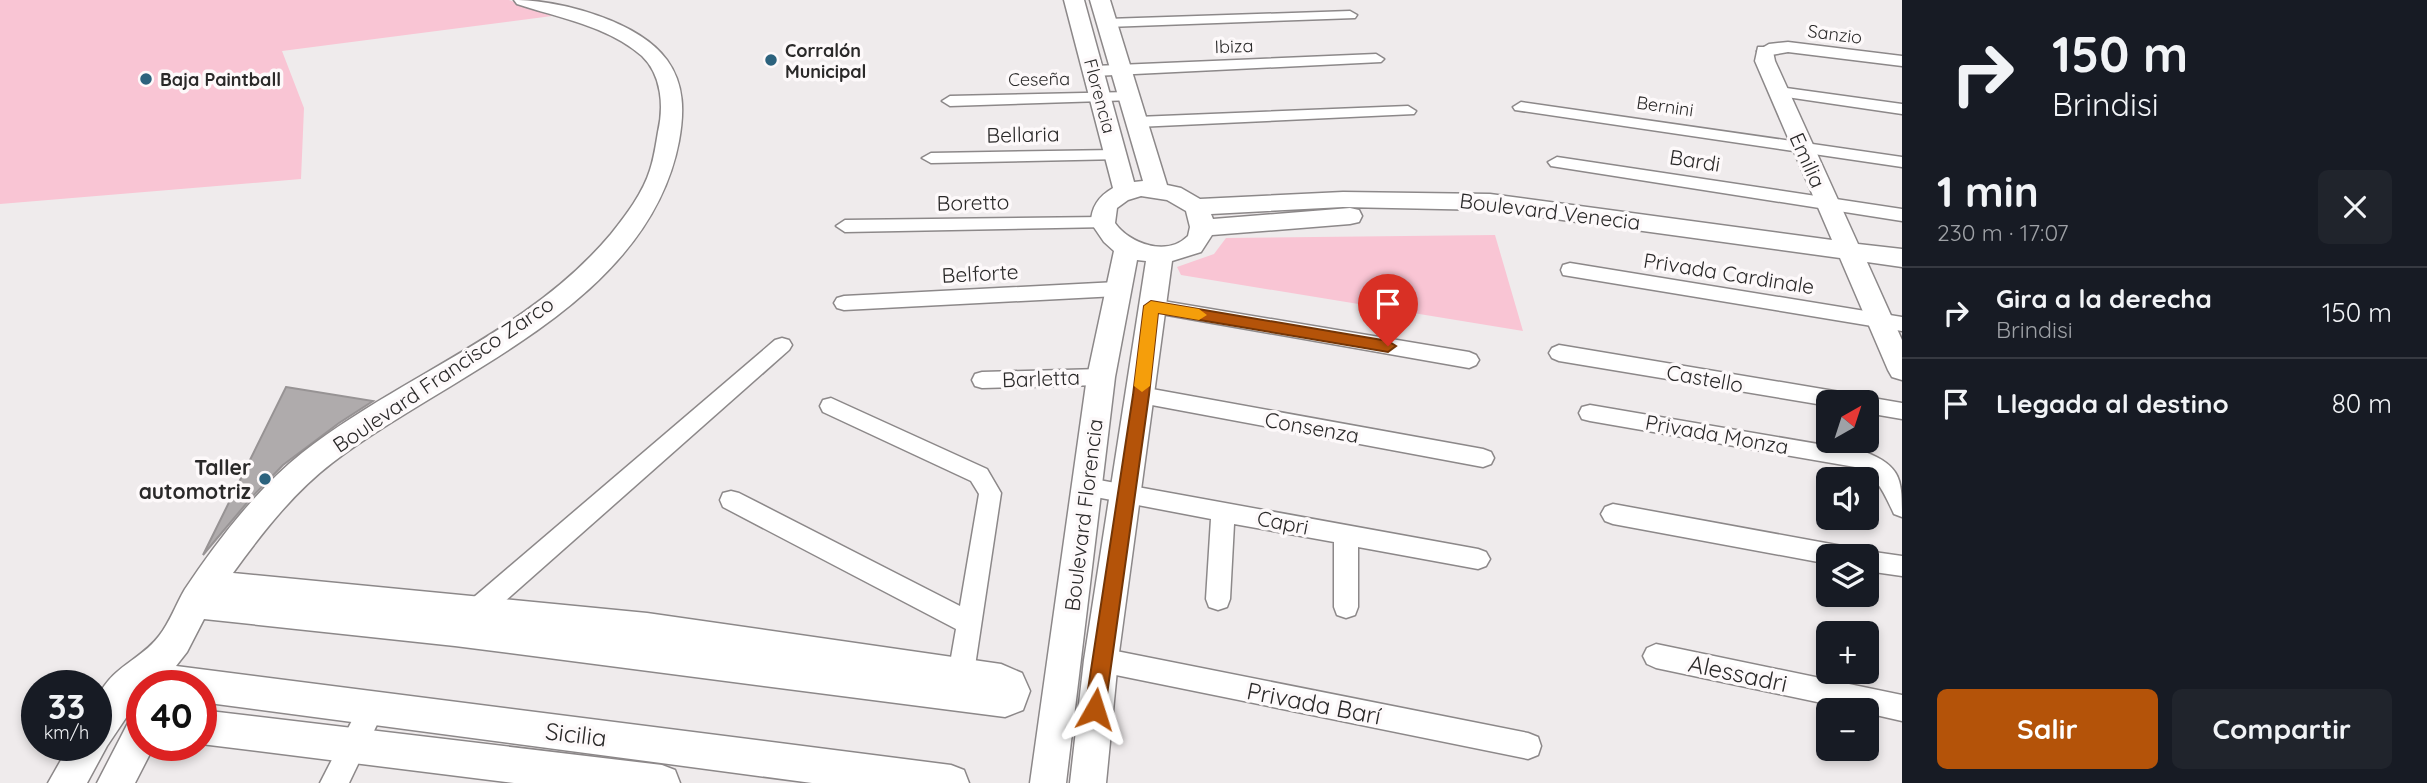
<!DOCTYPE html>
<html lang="es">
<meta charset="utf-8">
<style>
:root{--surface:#171b24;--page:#20242c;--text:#f1f3f6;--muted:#9ea1a6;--line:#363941;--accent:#b45309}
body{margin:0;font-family:Quicksand,sans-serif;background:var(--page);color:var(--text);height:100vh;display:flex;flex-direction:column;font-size:26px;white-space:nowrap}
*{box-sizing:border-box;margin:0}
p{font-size:23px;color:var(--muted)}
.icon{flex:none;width:38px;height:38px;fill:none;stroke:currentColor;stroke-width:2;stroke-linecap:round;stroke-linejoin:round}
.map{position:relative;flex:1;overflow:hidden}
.panel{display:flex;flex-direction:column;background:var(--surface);width:525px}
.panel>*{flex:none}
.guide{background:#171b24;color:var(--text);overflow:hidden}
.needle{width:46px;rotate:39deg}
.controls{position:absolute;left:1816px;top:390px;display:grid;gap:14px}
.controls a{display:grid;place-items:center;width:63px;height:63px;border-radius:10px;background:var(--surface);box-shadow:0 4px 10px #0003;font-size:35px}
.speed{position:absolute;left:21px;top:670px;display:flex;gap:14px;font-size:35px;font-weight:700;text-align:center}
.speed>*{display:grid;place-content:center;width:91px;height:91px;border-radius:50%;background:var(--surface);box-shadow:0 4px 10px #0003;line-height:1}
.speed small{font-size:18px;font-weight:400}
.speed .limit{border:10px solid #d22;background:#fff;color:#111}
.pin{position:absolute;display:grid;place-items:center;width:60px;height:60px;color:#fff;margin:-72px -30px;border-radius:50% 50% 50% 0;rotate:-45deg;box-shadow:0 0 7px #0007}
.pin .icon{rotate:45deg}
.me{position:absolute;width:77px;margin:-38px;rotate:6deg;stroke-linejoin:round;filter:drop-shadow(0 0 5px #0008)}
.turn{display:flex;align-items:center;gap:24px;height:147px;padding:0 35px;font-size:32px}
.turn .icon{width:91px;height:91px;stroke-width:2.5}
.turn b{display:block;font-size:49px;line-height:60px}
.round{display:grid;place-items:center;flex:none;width:74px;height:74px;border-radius:10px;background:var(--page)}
.head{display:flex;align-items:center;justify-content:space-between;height:119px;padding:0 35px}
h1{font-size:42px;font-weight:700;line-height:52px}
.action{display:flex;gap:14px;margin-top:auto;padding:14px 35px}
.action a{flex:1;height:80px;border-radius:10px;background:var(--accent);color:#fff;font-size:28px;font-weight:700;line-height:80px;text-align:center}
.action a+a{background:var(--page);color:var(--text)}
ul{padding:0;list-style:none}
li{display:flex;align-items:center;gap:21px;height:91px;padding:0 35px;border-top:2px solid var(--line)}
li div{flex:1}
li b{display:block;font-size:26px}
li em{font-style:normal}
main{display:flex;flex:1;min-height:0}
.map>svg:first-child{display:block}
.green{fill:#f9c5d4}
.building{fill:#afabac;stroke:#979394;stroke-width:2}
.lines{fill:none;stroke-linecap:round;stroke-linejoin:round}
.street-casing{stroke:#8c8889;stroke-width:3}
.secondary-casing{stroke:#8c8889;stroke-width:3}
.street{fill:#fff;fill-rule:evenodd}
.secondary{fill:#fff;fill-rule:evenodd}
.route{fill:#b45309;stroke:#753606;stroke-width:2}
.slow{fill:#f59e0b}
.poi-dot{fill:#2c627d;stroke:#fdf9fa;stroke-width:2.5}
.labels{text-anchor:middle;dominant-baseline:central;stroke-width:7;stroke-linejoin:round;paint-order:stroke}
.far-street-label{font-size:18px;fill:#2a2929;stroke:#fdf9fa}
.far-poi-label{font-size:18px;font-weight:bold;fill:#2a2929;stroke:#fdf9fa;text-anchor:start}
.street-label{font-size:21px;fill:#2a2929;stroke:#fdf9fa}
.poi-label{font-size:21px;font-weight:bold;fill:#2a2929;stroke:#fdf9fa;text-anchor:end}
.near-street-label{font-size:24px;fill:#2a2929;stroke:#fdf9fa}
</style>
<main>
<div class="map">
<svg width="1902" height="783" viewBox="0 0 1902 783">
<rect width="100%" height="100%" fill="#efebec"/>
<g class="green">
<path d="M0,0H509L552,16L282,51L304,108L301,179L0,204Z"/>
<path d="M1495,235L1523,331L1181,275L1177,267L1214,254L1226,238Z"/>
</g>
<path class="building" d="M286,387L373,401L339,423L283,465L251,498L203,555Z"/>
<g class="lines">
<defs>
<g id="street">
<path d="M1350,11L1357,15L1355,18L1107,27L1100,23L1107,19Z"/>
<path d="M1788,42L1902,56V66L1788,52L1765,56L1757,51L1769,44Z"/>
<path d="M1376,54L1384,59L1381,62L1094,76L1086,71L1094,66Z"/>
<path d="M1779,87L1902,104V114L1773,95L1771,92L1773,89Z"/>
<path d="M1129,92L1137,97L1135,100L950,106L942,101L950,96Z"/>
<path d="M1521,102L1902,157V167L1515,110L1513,107Z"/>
<path d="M1408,106L1416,111L1414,114L1137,127L1129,122L1137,117Z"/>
<path d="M1116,150L1125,155L1122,159L931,163L922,158L931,153Z"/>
<path d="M1557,157L1902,209V221L1551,166L1548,162Z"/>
<path d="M1103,217L1112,223L1109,227L845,232L836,226L845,220Z"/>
<path d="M1570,263L1902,317V331L1563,275L1561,270L1563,265Z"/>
<path d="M1117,282L1124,284L1127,289L1124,294L1117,296L844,310L837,308L834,303L837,298L844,296Z"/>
<path d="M1151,299L1469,352L1476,355L1479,360L1476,365L1469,368L1144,311L1141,306L1144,301Z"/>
<path d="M782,338L789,340L792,345L789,350L478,625L469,628L460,625L457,617L460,609L775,340Z"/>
<path d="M1559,345L1852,394L1861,399L1867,397L1902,403V419L1867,413V402H1829V406L1559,361L1552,358L1549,353L1552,348Z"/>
<path d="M1101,369L1108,371L1111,377L1108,383L1101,385L982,388L975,386L972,380L975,374L982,372Z"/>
<path d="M1141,387L1483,449L1491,452L1494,458L1491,464L1483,467L1141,403L1134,401L1130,395L1134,389Z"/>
<path d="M831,398L987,469L1001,493L972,686L968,695L959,698L950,695L946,686L956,629L723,507L720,500L723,493L731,491L739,493L960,606L979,494L971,481L823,412L820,406L823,400Z"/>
<path d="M1590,405L1865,452C1902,466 1902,481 1902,517L1894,514C1884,493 1878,476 1855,467L1590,421L1582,419L1579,413L1582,407Z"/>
<path d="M1088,478L1478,549L1486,552L1490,559L1486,566L1478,569L1358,547V607L1355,615L1346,618L1337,615L1334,607V542L1234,524L1230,599L1227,607L1218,610L1209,607L1206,599L1211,519L1080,494L1077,487L1080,480Z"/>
<path d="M1613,504L1842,546L1850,549L1854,556H1829V564L1613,524L1605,521L1601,514L1605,507Z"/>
<path d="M1867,551L1902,556V576L1867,571V556H1857Z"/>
<path d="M1656,644L1902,695V721L1867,713V710H1855L1656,668L1647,664L1643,656L1647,648Z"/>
<path d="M1101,648L1528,733L1538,737L1541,746L1538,755L1528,759L1101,672L1092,668L1088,660L1092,652Z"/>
<path d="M372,695L381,699L385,708L349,783H320L363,699Z"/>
</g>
<g id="secondary">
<path d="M514,0C560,0 639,21 667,60C685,85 684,113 679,141C648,305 450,373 332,463C293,493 262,533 233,573L647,613L1001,664L1022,673L1030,691L1023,710L1005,717L455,646L204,619L187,652L176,666L951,765L964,770L969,783H812L201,702V686H142V694L107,746L87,783H48L69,746H96C96,732 92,709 98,697C112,666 141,660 159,636C170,622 176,604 185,589C218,540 256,490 302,453C401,375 527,334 611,234C626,215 643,193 650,170C654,158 656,144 658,132C664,107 662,75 642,56C608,26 559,18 517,4Z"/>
<path d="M1064,0H1084L1134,182L1143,181L1090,0H1110L1167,185L1181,188L1200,199L1343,192L1490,194L1832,240L1755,61L1758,47H1772L1775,61L1858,244L1902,249V267L1867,262L1902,340V380L1892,377L1888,370L1840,258L1490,210L1343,207L1211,214L1213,219L1350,208L1359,210L1362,216L1359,222L1350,224L1212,235L1201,252L1172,261L1118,660L1106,783H1070L1084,660L1146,261L1137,260L1115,377L1066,783H1030L1087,377L1114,251L1104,242L1091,223C1091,207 1099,196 1113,188ZM1141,196L1167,200L1186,211L1190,227L1188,236C1167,257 1130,244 1115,223L1117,208L1128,200Z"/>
<path d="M201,710L662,765L675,770L680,783H514L201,744Z"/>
<path d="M142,716V746H154L135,783H97L129,721Z"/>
</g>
</defs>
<use href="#street" class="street-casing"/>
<use href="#secondary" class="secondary-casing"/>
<use href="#street" class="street"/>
<use href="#secondary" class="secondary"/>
</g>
<path class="route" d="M1151,301L1388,341L1396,346L1388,352L1158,313L1149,395L1105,709L1102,716L1095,719L1088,716L1085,709L1133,395L1144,306Z"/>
<path class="slow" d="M1151,301L1199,309L1207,315L1199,320L1158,313L1150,386L1142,392L1134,386L1144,306Z"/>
<g class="poi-dot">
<circle cx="771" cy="60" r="7"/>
<circle cx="146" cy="79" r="7"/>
<circle cx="265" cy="479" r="7"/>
</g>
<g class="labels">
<g class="far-street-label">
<text transform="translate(1835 34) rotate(7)">Sanzio</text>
<text transform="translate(1234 46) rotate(-2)">Ibiza</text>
<text transform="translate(1039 79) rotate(-1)">Ceseña</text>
<text transform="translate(1100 96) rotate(75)">Florencia</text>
<text transform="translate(1665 106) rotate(8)">Bernini</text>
</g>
<g class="far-poi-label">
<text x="785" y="50">Corralón<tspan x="785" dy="21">Municipal</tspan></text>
<text x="160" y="79">Baja Paintball</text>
</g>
<g class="street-label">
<text transform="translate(1023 134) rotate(-1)">Bellaria</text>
<text transform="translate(1695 160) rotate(9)">Bardi</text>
<text transform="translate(1808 160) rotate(66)">Emilia</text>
<text transform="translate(973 202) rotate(-1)">Boretto</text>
<text transform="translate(1550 211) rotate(7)">Boulevard Venecia</text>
<text transform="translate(980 273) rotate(-3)">Belforte</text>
<text transform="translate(1729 273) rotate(9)">Privada Cardinale</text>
<text transform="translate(443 374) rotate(-34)">Boulevard Francisco Zarco</text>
<text transform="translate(1041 378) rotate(-2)">Barletta</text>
<text transform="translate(1705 378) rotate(10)">Castello</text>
<text transform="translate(1312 427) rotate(10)">Consenza</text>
<text transform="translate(1717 434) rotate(10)">Privada Monza</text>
<text transform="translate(1083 515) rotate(-83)">Boulevard Florencia</text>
<text transform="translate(1283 522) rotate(11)">Capri</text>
</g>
<g class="poi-label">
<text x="251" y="467">Taller<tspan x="251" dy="24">automotriz</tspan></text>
</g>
<g class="near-street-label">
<text transform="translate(1738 673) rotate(12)">Alessadri</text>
<text transform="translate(1314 703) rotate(11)">Privada Barí</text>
<text transform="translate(576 734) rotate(7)">Sicilia</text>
</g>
</g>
</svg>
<div class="controls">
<a><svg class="needle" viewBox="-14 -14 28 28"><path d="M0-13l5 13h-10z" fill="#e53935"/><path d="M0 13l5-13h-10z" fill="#9ea1a6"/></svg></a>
<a><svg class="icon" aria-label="sound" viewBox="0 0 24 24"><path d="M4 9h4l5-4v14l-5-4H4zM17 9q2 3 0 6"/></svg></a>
<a><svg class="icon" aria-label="layers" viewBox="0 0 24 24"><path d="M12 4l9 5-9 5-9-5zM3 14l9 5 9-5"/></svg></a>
<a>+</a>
<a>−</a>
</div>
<div class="speed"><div>33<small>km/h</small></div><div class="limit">40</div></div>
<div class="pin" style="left:1388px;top:346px;background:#d93025"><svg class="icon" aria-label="arrive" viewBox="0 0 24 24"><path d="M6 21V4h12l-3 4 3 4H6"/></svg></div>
<svg class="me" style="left:1095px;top:709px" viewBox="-20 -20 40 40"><path d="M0-17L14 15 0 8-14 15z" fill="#b45309" stroke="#fff" stroke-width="4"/></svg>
</div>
<section class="panel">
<div class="guide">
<div class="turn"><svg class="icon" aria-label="right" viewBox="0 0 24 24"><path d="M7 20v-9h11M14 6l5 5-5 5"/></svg><div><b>150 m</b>Brindisi</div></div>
</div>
<div class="head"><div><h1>1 min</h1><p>230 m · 17:07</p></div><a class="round"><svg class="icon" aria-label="close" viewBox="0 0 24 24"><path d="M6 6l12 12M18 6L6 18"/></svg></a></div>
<ul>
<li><svg class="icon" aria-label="right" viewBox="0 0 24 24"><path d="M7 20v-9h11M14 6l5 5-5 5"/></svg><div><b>Gira a la derecha</b><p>Brindisi</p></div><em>150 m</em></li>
<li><svg class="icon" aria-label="arrive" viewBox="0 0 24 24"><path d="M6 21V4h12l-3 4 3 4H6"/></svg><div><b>Llegada al destino</b></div><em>80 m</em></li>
</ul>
<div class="action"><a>Salir</a><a>Compartir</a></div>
</section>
</main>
